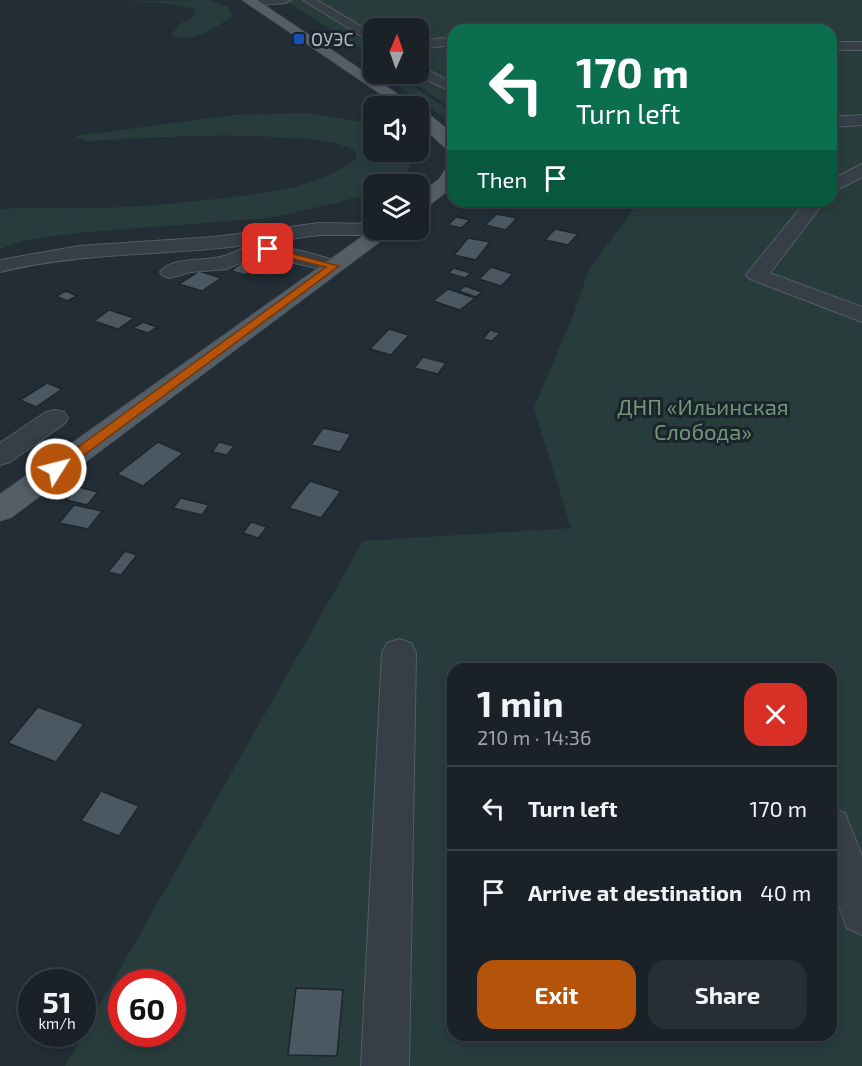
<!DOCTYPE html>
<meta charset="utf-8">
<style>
:root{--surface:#1a2228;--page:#272f34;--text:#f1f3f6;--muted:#9fa4a8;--line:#383f45;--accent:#b45309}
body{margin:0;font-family:"Exo 2",sans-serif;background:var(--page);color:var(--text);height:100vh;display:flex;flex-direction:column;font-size:22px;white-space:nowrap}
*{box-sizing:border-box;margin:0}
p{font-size:20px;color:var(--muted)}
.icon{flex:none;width:33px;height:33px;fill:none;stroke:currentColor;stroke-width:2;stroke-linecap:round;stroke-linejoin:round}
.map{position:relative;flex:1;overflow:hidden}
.side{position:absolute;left:447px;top:663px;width:390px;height:378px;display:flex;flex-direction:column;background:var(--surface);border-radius:18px;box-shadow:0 3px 9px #0003,0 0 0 2px var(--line)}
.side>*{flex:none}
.guide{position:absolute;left:447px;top:24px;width:390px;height:183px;border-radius:18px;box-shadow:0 3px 9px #0003,0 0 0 2px var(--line);background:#0b6e4f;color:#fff;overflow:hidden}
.needle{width:39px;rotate:2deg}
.fabs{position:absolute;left:363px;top:18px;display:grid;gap:12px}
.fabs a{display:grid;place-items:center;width:66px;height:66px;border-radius:12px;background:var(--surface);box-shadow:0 3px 9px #0003,0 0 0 2px var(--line);font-size:30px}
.speed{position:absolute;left:18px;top:969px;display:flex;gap:12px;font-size:30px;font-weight:700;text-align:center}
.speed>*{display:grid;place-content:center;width:78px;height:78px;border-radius:50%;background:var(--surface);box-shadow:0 3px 9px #0003,0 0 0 2px var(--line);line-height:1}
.speed small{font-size:15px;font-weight:400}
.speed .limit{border:9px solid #d22;background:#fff;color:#111}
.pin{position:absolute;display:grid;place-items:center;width:51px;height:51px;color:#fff;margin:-26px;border-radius:12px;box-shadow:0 3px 9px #0006}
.me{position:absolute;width:66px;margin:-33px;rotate:54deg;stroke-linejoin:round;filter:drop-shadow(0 0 4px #0008)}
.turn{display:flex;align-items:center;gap:21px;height:126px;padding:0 30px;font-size:27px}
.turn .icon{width:78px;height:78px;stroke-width:2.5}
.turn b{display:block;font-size:42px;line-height:51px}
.then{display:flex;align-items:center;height:57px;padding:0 30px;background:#0003;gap:12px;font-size:22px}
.round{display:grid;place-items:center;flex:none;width:63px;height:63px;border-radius:18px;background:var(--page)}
.overview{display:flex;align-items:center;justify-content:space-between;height:102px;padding:0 30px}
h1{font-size:36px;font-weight:700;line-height:45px}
.button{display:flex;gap:12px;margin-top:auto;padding:12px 30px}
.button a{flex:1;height:69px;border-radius:18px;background:var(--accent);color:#fff;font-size:24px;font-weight:700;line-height:69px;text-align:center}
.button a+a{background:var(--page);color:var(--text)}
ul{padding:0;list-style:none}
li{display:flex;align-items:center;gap:18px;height:84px;padding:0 30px;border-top:2px solid var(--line)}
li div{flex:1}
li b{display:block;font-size:22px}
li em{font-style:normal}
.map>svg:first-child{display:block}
.green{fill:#283c3b;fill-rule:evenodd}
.building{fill:#4b5862;stroke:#1d262e;stroke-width:1.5}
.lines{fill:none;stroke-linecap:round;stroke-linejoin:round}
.minor-casing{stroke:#535d65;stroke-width:2}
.major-casing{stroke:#3f4850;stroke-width:1}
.minor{fill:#363f47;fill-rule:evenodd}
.major{fill:#545e67;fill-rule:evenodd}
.route{fill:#b45309;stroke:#753606;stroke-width:1.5}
.transit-dot{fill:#1a4fb4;stroke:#1b242c;stroke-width:2}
.labels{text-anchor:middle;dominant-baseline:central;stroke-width:6;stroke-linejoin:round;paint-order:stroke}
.far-poi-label{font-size:18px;fill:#b0bac3;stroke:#1b242c;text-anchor:start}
.park-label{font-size:22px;fill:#709776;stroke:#1b242c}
</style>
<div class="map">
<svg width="862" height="1066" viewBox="0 0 862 1066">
<rect width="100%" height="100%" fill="#222d36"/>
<g class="green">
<path d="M210,0L229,7L232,16C217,27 190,46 171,35L180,24L195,16L194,9L165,3L119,1Z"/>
<path d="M284,0H862V1066H65L363,541L571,528L534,408L574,313L589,269L640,201H831V30H453V109L400,74H418V28H374L373,56ZM453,669H831V1035H453ZM122,982H172V1034H122Z"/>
<path d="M382,74H396L453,113V124Z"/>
<path d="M309,113L373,124L374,152H417C406,176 402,184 374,184L373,192L337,203L269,218L77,233L22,241L0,249V209C28,207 54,209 82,208C132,208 182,203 232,197C276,192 320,186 356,159L355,150C333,140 311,139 287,138C220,132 153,138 85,141L75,136L234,115Z"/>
</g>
<g class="building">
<path d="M497,214L517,218L506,230L485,225Z"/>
<path d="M456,217L470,220L461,228L448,225Z"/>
<path d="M555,229L578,234L568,245L545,240Z"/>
<path d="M468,238L490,242L476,260L454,255Z"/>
<path d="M244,261L259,265L246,275L231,271Z"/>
<path d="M491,267L513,274L501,286L479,279Z"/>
<path d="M454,268L471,273L465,278L448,273Z"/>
<path d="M199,271L221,278L202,291L179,284Z"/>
<path d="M465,286L482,292L476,297L459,291Z"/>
<path d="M448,289L475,298L460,310L433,301Z"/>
<path d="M66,291L77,296L67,301L56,296Z"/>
<path d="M109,310L134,318L118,329L94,321Z"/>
<path d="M143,322L157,327L148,333L133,328Z"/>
<path d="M389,329L409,335L391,355L370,349Z"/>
<path d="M490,330L500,333L492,341L483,339Z"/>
<path d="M423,357L446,363L438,374L414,368Z"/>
<path d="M47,383L62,389L36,407L20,400Z"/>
<path d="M323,428L351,434L340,452L311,445Z"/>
<path d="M158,442L183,453L143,486L117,474Z"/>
<path d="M219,442L234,446L227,455L212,452Z"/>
<path d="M310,481L341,491L321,518L289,508Z"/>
<path d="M78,487L98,492L87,505L66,500Z"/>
<path d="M181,498L209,505L202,515L173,508Z"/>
<path d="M74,505L102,511L88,529L59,523Z"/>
<path d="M251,522L267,527L258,538L243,533Z"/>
<path d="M125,551L137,555L121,575L108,572Z"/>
<path d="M38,707L84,724L56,762L8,743Z"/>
<path d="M101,791L139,806L119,836L81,821Z"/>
<path d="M296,988L343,990L337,1056L288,1055Z"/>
</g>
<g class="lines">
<defs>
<g id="minor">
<path d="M255,0H291L285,3L251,6V2Z"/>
<path d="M303,0H317L374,34V44Z"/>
<path d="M453,37V45L418,49V41Z"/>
<rect x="831" y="42" width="31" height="8"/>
<path d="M418,65L453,83V93L416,74H418Z"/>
<path d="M862,115V125L831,127V117Z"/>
<path d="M862,164V177L831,193V180Z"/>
<path d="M806,201H825L770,273L862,307V322L750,279L746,275Z"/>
<path d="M319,223L374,224V230L392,231L389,235H319L259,243L302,251L341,262L344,266L341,270L334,272L260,255L226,269L191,272L170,278L163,276L160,272C171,256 207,262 224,256C235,253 244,246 255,244C170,256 84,251 0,272V260L79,246L214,237Z"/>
<path d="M55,410L64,412L68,418L64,424L10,462L0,465V443L46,412Z"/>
<path d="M399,639L411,643L416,653L409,1066H361L382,653L387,643Z"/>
<path d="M831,808L845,813L862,856V935L847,928L831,885Z"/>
</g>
<g id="major">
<path d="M242,0H257L416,106H398Z"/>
<path d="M418,109L424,110L450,131L453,135V153C446,151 427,130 418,123Z"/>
<path d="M453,166V187L425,209L418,211V195L439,179L446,168Z"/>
<path d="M374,228L396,230L11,518L0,521V494Z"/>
</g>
</defs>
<use href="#minor" class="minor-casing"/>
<use href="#major" class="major-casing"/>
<use href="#minor" class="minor"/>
<use href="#major" class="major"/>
</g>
<path class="route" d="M265,247L339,266L61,472H52L50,469L52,466L326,267L265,251Z"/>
<rect class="transit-dot" x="293" y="33" width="12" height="12" rx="3"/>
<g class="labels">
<g class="far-poi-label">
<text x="311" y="39">ОУЭС</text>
</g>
<g class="park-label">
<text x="703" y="406">ДНП «Ильинская<tspan x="703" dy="25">Слобода»</tspan></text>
</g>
</g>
</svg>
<div class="fabs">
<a><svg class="needle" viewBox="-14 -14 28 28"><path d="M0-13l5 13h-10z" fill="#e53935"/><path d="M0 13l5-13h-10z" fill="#9fa4a8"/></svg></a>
<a><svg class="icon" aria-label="sound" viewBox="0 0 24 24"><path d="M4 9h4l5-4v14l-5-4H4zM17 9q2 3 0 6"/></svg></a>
<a><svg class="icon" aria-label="layers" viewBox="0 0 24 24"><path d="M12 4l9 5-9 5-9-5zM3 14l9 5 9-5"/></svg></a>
</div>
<div class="speed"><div>51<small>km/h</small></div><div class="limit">60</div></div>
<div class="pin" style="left:268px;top:249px;background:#d93025"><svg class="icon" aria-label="arrive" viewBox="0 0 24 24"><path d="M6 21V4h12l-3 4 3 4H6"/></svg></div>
<svg class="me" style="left:56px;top:469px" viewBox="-20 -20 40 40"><circle r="17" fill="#b45309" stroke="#fff" stroke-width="3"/><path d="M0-11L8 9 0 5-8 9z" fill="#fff"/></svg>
<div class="guide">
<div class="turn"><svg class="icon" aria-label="left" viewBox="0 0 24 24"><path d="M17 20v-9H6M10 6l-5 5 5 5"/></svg><div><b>170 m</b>Turn left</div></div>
<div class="then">Then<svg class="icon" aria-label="arrive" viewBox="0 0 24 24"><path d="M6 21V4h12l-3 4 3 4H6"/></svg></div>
</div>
<section class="side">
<div class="overview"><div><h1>1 min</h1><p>210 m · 14:36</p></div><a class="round" style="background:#d93025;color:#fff"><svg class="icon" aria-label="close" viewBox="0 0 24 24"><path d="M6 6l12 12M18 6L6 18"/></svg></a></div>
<ul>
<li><svg class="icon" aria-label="left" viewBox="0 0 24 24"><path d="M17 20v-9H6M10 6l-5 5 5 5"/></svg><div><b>Turn left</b></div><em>170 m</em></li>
<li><svg class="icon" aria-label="arrive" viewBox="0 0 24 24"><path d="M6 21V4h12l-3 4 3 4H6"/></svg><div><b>Arrive at destination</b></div><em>40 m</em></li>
</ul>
<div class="button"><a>Exit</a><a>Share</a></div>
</section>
</div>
